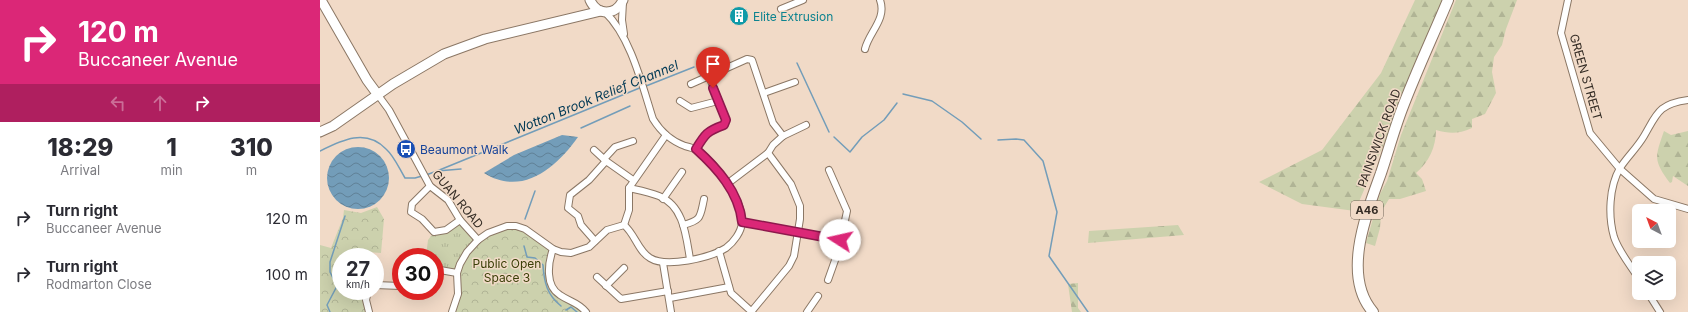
<!DOCTYPE html>
<style>
:root{--surface:#fff;--page:#f7f7f7;--text:#2b2b33;--muted:#7c7c81}
body{margin:0;font-family:Inter,sans-serif;background:var(--page);color:var(--text);height:100vh;display:flex;flex-direction:column;font-size:15px;white-space:nowrap}
*{box-sizing:border-box;margin:0}
p{font-size:13px;color:var(--muted)}
.icon{flex:none;width:22px;height:22px;fill:none;stroke:currentColor;stroke-width:2;stroke-linecap:round;stroke-linejoin:round}
.map{position:relative;flex:1;overflow:hidden}
.side{display:flex;flex-direction:column;background:var(--surface);width:320px}
.side>*{flex:none}
.guide{background:#db2777;color:#fff;overflow:hidden}
.needle{width:26px;rotate:319deg}
.fabs{position:absolute;left:1312px;top:204px;display:grid;gap:8px}
.fabs a{display:grid;place-items:center;width:44px;height:44px;border-radius:6px;background:var(--surface);box-shadow:0 4px 16px #0002;font-size:20px}
.speed{position:absolute;left:12px;top:248px;display:flex;gap:8px;font-size:20px;font-weight:700;text-align:center}
.speed>*{display:grid;place-content:center;width:52px;height:52px;border-radius:50%;background:var(--surface);box-shadow:0 4px 16px #0002;line-height:1}
.speed small{font-size:10px;font-weight:400}
.speed .limit{border:6px solid #d22;background:#fff;color:#111}
.pin{position:absolute;display:grid;place-items:center;width:34px;height:34px;color:#fff;margin:-41px -17px;border-radius:50% 50% 50% 0;rotate:-45deg;box-shadow:0 0 4px #0007}
.pin .icon{rotate:45deg}
.me{position:absolute;width:44px;margin:-22px;rotate:280deg;stroke-linejoin:round;filter:drop-shadow(0 0 3px #0008)}
.turn{display:flex;align-items:center;gap:14px;height:84px;padding:0 12px;font-size:18px}
.turn .icon{width:52px;height:52px;stroke-width:2.5}
.turn b{display:block;font-size:28px;line-height:34px}
.lanes{display:flex;align-items:center;height:38px;padding:0 12px;background:#0003;justify-content:center;gap:20px;direction:ltr}
.lanes .off{opacity:.35}
.eta{display:flex;justify-content:space-evenly;align-items:center;height:68px;text-align:center}
.eta b{font-size:24px;font-weight:800;line-height:28px}
ul{padding:0;list-style:none}
li{display:flex;align-items:center;gap:12px;height:56px;padding:0 12px}
li div{flex:1}
li b{display:block;font-size:15px}
li em{font-style:normal}
main{display:flex;flex:1;min-height:0}
.map>svg:first-child{display:block}
.grass{fill:url(#grass-tufts)}
.forest{fill:url(#forest-firs)}
.park{fill:url(#park-crowns)}
.water{fill:url(#water-waves)}
.lines{fill:none;stroke-linecap:round;stroke-linejoin:round}
.stream{stroke:#739db9;stroke-width:1.5}
.street-casing{stroke:#8b7765;stroke-width:8}
.secondary-casing{stroke:#8b7765;stroke-width:11}
.primary-casing{stroke:#8b7765;stroke-width:12}
.street{stroke:#fff;stroke-width:6}
.secondary{stroke:#fff;stroke-width:9}
.primary{stroke:#fff;stroke-width:10}
.route-casing{stroke:#8e194d;stroke-width:10}
.route{stroke:#db2777;stroke-width:7}
.labels{text-anchor:middle;dominant-baseline:central;stroke-width:3;stroke-linejoin:round;paint-order:stroke}
.shield{fill:#f1dac7;stroke:#6c6055;stroke-width:1}
.shield-label{font-size:11px;font-weight:bold;fill:#332b24}
.culture-label{font-size:12px;fill:#0d838f;stroke:#f1dac7;text-anchor:start}
.street-label{font-size:12px;fill:#332b24;stroke:#f1dac7}
.transit-label{font-size:12px;fill:#164399;stroke:#f1dac7;text-anchor:start}
.park-label{font-size:12px;fill:#3b3f08;stroke:#f1dac7}
.water-label{font-size:13px;font-style:italic;fill:#003955;stroke:#f1dac7}
</style>
<main>
<section class="side">
<div class="guide">
<div class="turn"><svg class="icon" aria-label="right" viewBox="0 0 24 24"><path d="M7 20v-9h11M14 6l5 5-5 5"/></svg><div><b>120 m</b>Buccaneer Avenue</div></div>
<div class="lanes"><svg class="icon off" aria-label="left" viewBox="0 0 24 24"><path d="M17 20v-9H6M10 6l-5 5 5 5"/></svg><svg class="icon off" aria-label="ahead" viewBox="0 0 24 24"><path d="M12 20V5M6 11l6-6 6 6"/></svg><svg class="icon" aria-label="right" viewBox="0 0 24 24"><path d="M7 20v-9h11M14 6l5 5-5 5"/></svg></div>
</div>
<div class="eta">
<div><b>18:29</b><p>Arrival</p></div>
<div><b>1</b><p>min</p></div>
<div><b>310</b><p>m</p></div>
</div>
<ul>
<li><svg class="icon" aria-label="right" viewBox="0 0 24 24"><path d="M7 20v-9h11M14 6l5 5-5 5"/></svg><div><b>Turn right</b><p>Buccaneer Avenue</p></div><em>120 m</em></li>
<li><svg class="icon" aria-label="right" viewBox="0 0 24 24"><path d="M7 20v-9h11M14 6l5 5-5 5"/></svg><div><b>Turn right</b><p>Rodmarton Close</p></div><em>100 m</em></li>
</ul>
</section>
<div class="map">
<svg width="1368" height="312" viewBox="0 0 1368 312">
<defs>
<pattern id="grass-tufts" width="24" height="20" patternUnits="userSpaceOnUse"><rect width="24" height="20" fill="#ccd1ad"/><path d="M3 7l-1-3M5 7V3M7 7l1-3M15 17l-1-3M17 17v-4M19 17l1-3" fill="none" stroke="#b0b495"/></pattern>
<pattern id="forest-firs" width="22" height="20" patternUnits="userSpaceOnUse"><rect width="22" height="20" fill="#ccd1ad"/><path d="M5 1l3.5 6h-7zM16 11l3.5 6h-7z" fill="#b0b495"/></pattern>
<pattern id="park-crowns" width="20" height="18" patternUnits="userSpaceOnUse"><rect width="20" height="18" fill="#ccd1ad"/><path d="M2 6a3 3 0 1 1 6 0M12 15a3 3 0 1 1 6 0" fill="none" stroke="#b0b495"/></pattern>
<pattern id="water-waves" width="16" height="10" patternUnits="userSpaceOnUse"><rect width="16" height="10" fill="#739db9"/><path d="M0 5q4-4 8 0t8 0" fill="none" stroke="#5f8096"/></pattern>
</defs>
<rect width="100%" height="100%" fill="#f1dac7"/>
<path class="grass" d="M140,220L158,240L137,273L115,271V257H106L108,240L114,232H119Z"/>
<g class="forest">
<path d="M1095,0H1123L1116,22L1035,211L982,204L939,182L1002,150L1061,73Z"/>
<path d="M1136,0H1197L1186,29L1182,45L1174,57L1172,72L1176,93L1165,114L1152,119V128C1138,134 1130,134 1116,130C1116,147 1109,162 1096,173L1102,179L1106,191L1080,199H1069L1061,212L1060,228L1055,246L1046,243L1060,194L1067,181L1081,135Z"/>
<path d="M1344,131L1351,135L1368,131V186L1353,176L1352,182L1350,183C1333,160 1335,157 1344,131Z"/>
<path d="M858,225L864,235L768,243L769,231Z"/>
<path d="M758,283V308L761,312H752L748,284Z"/>
</g>
<g class="park">
<path d="M57,207L64,219L61,253L48,252L47,257H21V291H48L49,312H0V245L11,248L23,218L24,210L41,213Z"/>
<path d="M196,226L228,245L231,254L232,286L266,312H132L140,264L168,233Z"/>
</g>
<g class="water">
<path d="M242,135L258,137C236,168 202,197 164,173L194,155Z"/>
<circle cx="38" cy="178" r="31"/>
</g>
<g class="lines">
<g class="stream">
<path d="M477,63L509,132"/>
<path d="M326,86L374,67"/>
<path d="M583,94L612,101L642,122L661,139"/>
<path d="M261,128L310,106"/>
<path d="M514,137L530,152L542,137L564,120L577,103"/>
<path d="M678,140L696,139L704,140L723,161L737,212L729,256L768,312"/>
<path d="M0,151C22,140 46,128 66,149C74,156 79,168 85,178H95L102,176"/>
<path d="M117,171L322,87"/>
<path d="M106,175L117,171L141,169"/>
<path d="M205,219L215,191"/>
<path d="M204,246L207,257L215,258L223,265C224,282 227,295 241,306"/>
<path d="M246,310L251,307L257,312"/>
<path d="M10,312L7,305L17,286L10,272V262L25,216"/>
</g>
<defs>
<g id="street">
<path d="M1248,0L1241,33L1270,133L1300,169L1334,199L1368,209"/>
<path d="M303,2L302,20L304,34"/>
<path d="M461,9L483,0"/>
<path d="M545,49C549,32 567,19 560,0"/>
<path d="M371,84L427,59L432,60L453,123L463,136"/>
<path d="M444,93L475,82"/>
<path d="M58,95L69,110L110,186L128,200L140,220L158,240"/>
<path d="M360,101L371,108L398,101"/>
<path d="M376,149C385,134 388,131 404,125L406,120L389,76"/>
<path d="M274,150L286,161"/>
<path d="M284,159L295,147L313,141"/>
<path d="M407,184L448,153L453,145L463,136L486,125"/>
<path d="M110,186L92,204L91,212L102,219L114,232L126,230L140,220"/>
<path d="M309,188C318,190 329,192 339,196C364,206 366,236 370,259"/>
<path d="M343,199L362,172"/>
<path d="M422,222L520,240"/>
<path d="M304,225L309,210V188L346,135"/>
<path d="M363,225C382,220 380,217 384,199"/>
<path d="M275,241L261,225L258,216L248,208L250,195L269,180L286,161L313,180"/>
<path d="M233,249C228,263 225,286 240,295C250,302 258,302 266,312"/>
<path d="M399,251L411,293L432,312"/>
<path d="M343,263L351,312"/>
<path d="M115,272L120,270L137,273"/>
<path d="M277,277L301,299L348,291"/>
<path d="M1319,279C1311,266 1299,252 1294,237C1288,216 1289,187 1300,168C1307,157 1317,148 1324,136C1337,114 1338,104 1368,100"/>
<path d="M508,280L519,249L527,211L509,170"/>
<path d="M55,285L81,286"/>
<path d="M286,286L304,268"/>
<path d="M48,291L46,300L49,312"/>
<path d="M1328,293L1340,312"/>
<path d="M350,298L409,287"/>
<path d="M132,312L138,294L137,273L140,264L147,252L158,240L168,233L187,226H196L205,229L233,249L241,252L251,253L269,247L287,230L304,225C315,234 318,251 330,258C346,268 390,258 406,248C414,242 421,232 422,223C424,201 394,161 377,150C373,148 369,147 365,146C351,141 341,132 333,119C322,85 311,37 285,12"/>
<path d="M431,312L469,266L474,256L480,219V206L471,184L448,153"/>
<path d="M487,312L498,296"/>
</g>
<g id="secondary">
<path d="M1,0L47,80L58,95"/>
<path d="M270,0C277,16 296,16 303,0"/>
<path d="M0,132L13,126L73,84L124,54L165,39L281,11"/>
</g>
<path id="primary" d="M1053,312C1021,275 1047,212 1061,173C1068,152 1074,130 1082,109C1096,72 1113,36 1128,0"/>
</defs>
<use href="#street" class="street-casing"/>
<use href="#secondary" class="secondary-casing"/>
<use href="#primary" class="primary-casing"/>
<use href="#street" class="street"/>
<use href="#secondary" class="secondary"/>
<use href="#primary" class="primary"/>
</g>
<g class="lines">
<defs>
<path id="route" d="M393,88L406,120L404,125C387,131 385,134 376,149C397,168 419,192 422,222L520,240"/>
</defs>
<use href="#route" class="route-casing"/>
<use href="#route" class="route"/>
</g>
<defs>
<symbol id="building-disc" viewBox="-11 -11 22 22"><circle r="9.5" fill="#0f9aa8" stroke="#f1dac7"/><path d="M-4-6H4V6H1V3H-1V6H-4ZM-2.5-4.3h1.7v1.8h-1.7ZM.8-4.3h1.7v1.8H.8ZM-2.5-1h1.7V.8h-1.7ZM.8-1h1.7V.8H.8Z" fill="#fff"/></symbol>
<symbol id="bus-disc" viewBox="-11 -11 22 22"><circle r="9.5" fill="#1a4fb4" stroke="#f1dac7"/><path d="M-5-6H5V4H4V6H2V4H-2V6H-4V4H-5ZM-3.5-4V0h7V-4ZM-3.5 1.2v1.5H-2V1.2ZM2 1.2v1.5H3.5V1.2Z" fill="#fff"/></symbol>
</defs>
<g fill-rule="evenodd">
<use href="#building-disc" x="408" y="5" width="22" height="22"/>
<use href="#bus-disc" x="75" y="138" width="22" height="22"/>
</g>
<g class="labels">
<rect class="shield" x="1031" y="201" width="32" height="18" rx="3"/>
<g class="shield-label">
<text x="1047" y="210">A46</text>
</g>
<g class="culture-label">
<text x="433" y="16">Elite Extrusion</text>
</g>
<g class="street-label">
<text transform="translate(1266 77) rotate(74)">GREEN STREET</text>
<text transform="translate(1059 138) rotate(-70)">PAINSWICK ROAD</text>
<text transform="translate(138 199) rotate(50)">GUAN ROAD</text>
</g>
<g class="transit-label">
<text x="100" y="149">Beaumont Walk</text>
</g>
<g class="park-label">
<text x="187" y="263">Public Open<tspan x="187" dy="14">Space 3</tspan></text>
</g>
<g class="water-label">
<text transform="translate(276 97) rotate(-22)">Wotton Brook Relief Channel</text>
</g>
</g>
</svg>
<div class="fabs">
<a><svg class="needle" viewBox="-14 -14 28 28"><path d="M0-13l5 13h-10z" fill="#e53935"/><path d="M0 13l5-13h-10z" fill="#7c7c81"/></svg></a>
<a><svg class="icon" aria-label="layers" viewBox="0 0 24 24"><path d="M12 4l9 5-9 5-9-5zM3 14l9 5 9-5"/></svg></a>
</div>
<div class="speed"><div>27<small>km/h</small></div><div class="limit">30</div></div>
<div class="pin" style="left:393px;top:88px;background:#d93025"><svg class="icon" aria-label="arrive" viewBox="0 0 24 24"><path d="M6 21V4h12l-3 4 3 4H6"/></svg></div>
<svg class="me" style="left:520px;top:240px" viewBox="-20 -20 40 40"><circle r="19" fill="#fff"/><path d="M0-13L10 11 0 6-10 11z" fill="#db2777"/></svg>
</div>
</main>
